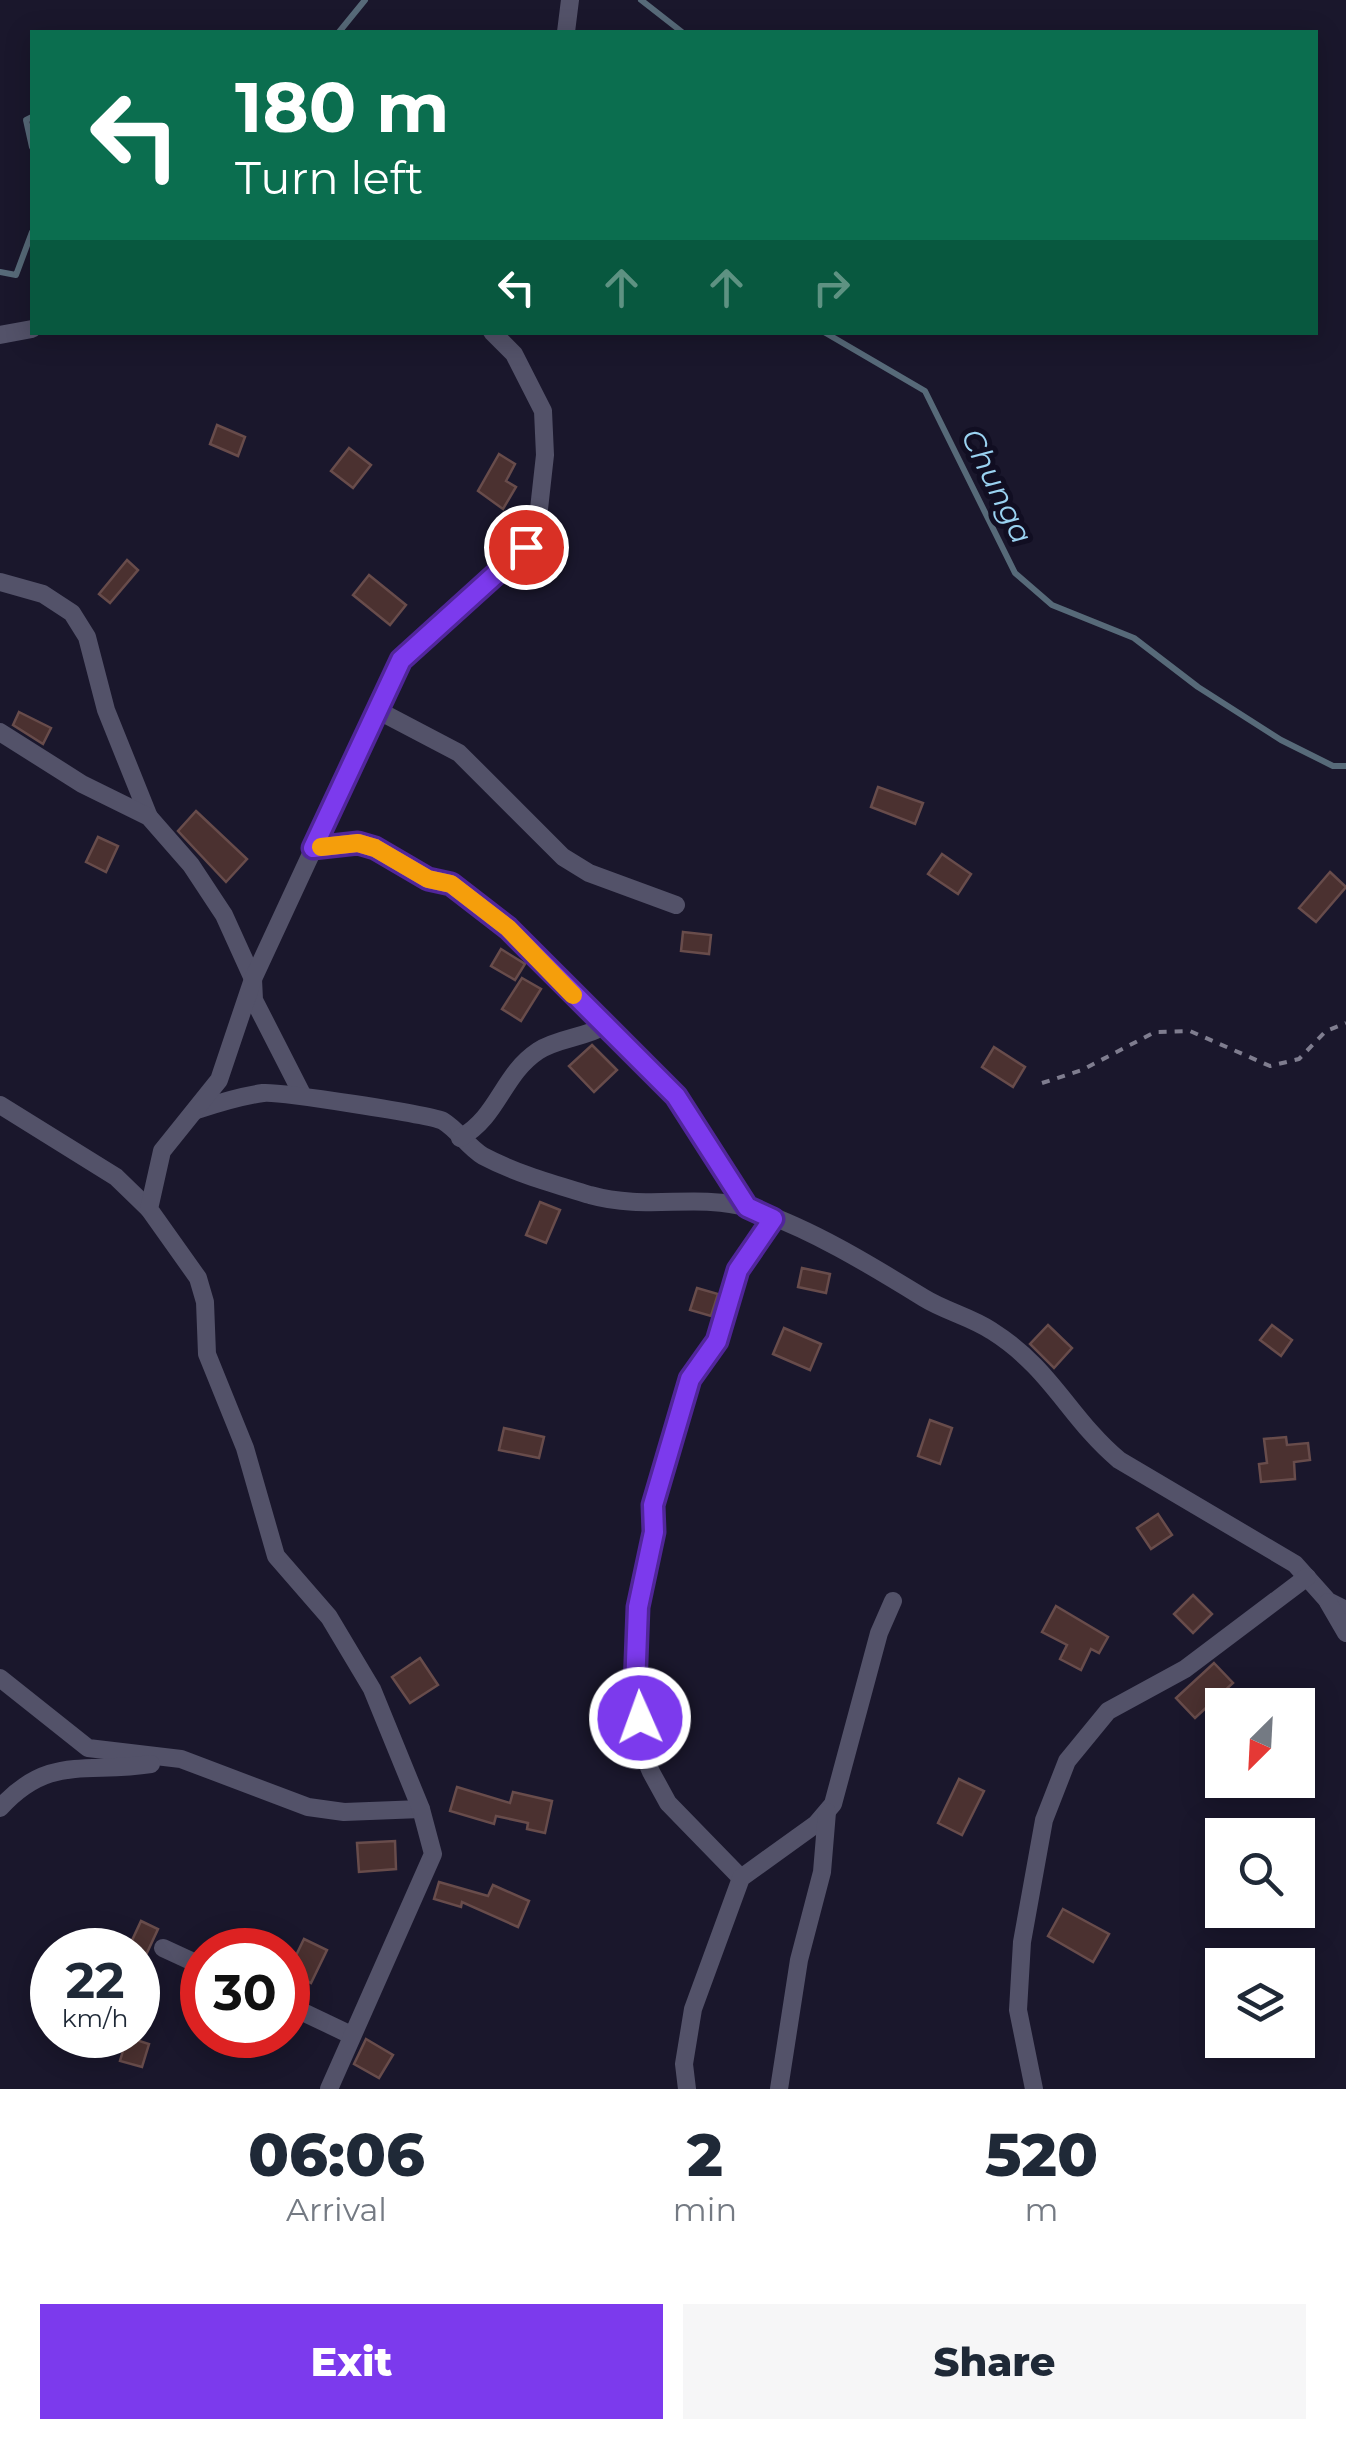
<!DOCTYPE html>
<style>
:root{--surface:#fff;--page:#f6f6f7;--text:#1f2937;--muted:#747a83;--accent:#7c3aed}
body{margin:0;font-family:Montserrat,sans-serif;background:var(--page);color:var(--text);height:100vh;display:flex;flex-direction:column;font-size:38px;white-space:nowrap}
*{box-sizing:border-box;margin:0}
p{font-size:32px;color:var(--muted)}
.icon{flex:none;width:55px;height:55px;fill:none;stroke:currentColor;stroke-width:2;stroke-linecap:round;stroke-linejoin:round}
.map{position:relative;height:2089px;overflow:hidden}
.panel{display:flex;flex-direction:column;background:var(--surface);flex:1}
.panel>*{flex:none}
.guide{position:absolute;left:30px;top:30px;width:1288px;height:305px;border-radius:0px;box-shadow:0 5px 25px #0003;background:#0b6e4f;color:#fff;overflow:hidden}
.needle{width:65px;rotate:204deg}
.controls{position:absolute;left:1205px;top:1688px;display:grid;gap:20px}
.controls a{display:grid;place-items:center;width:110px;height:110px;border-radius:0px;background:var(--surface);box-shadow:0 5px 25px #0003;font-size:50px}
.speed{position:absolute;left:30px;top:1928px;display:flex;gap:20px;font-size:50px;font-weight:700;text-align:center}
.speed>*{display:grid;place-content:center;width:130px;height:130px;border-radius:50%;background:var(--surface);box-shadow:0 5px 25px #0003;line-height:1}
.speed small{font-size:25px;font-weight:400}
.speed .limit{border:15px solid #d22;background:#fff;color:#111}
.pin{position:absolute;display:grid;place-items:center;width:85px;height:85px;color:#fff;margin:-42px;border:5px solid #fff;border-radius:50%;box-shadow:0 2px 10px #0007}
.me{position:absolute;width:110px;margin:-55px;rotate:358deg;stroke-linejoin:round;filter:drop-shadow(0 0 8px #0008)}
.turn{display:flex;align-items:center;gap:35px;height:210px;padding:0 40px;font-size:45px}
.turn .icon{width:130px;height:130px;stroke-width:2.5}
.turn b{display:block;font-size:70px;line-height:85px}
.lanes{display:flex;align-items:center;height:95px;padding:0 40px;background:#0003;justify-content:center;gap:50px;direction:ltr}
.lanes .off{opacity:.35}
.eta{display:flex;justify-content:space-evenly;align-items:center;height:170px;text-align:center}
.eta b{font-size:60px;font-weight:800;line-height:70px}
.primary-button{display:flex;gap:20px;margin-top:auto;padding:20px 40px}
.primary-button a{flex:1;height:115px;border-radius:0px;background:var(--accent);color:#fff;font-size:40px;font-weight:800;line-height:115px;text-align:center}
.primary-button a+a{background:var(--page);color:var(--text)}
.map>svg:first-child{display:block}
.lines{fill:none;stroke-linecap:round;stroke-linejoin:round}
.stream{stroke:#576a79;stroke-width:6}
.building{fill:#4b3130;stroke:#684c4b;stroke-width:2.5}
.path{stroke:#7f7d8f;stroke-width:4;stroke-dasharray:8 8;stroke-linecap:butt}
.minor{stroke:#535269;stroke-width:18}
.route-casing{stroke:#51269a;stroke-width:25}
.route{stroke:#7c3aed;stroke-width:18}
.slow{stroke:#f59e0b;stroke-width:18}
.labels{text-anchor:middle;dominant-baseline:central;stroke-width:10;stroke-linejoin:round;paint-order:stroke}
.water-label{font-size:30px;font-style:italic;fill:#9ad2f1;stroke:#110e22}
</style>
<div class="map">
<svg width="1346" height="2089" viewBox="0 0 1346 2089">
<rect width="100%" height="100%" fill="#1a172c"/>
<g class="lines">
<g class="stream">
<path d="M641,0L682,32"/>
<path d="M339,32L365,0"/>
<path d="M32,117L26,120L32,147"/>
<path d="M0,272L16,275L32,232"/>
<path d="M824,332L925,391L1015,573L1052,605L1134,638L1198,687L1281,740L1333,766H1346"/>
</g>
</g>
<g class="building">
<path d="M217,425L245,437L238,456L210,444Z"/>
<path d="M349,448L371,465L353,488L331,471Z"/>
<path d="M499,454L515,464L506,481L516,487L503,509L478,491Z"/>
<path d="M127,560L138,570L110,603L99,594Z"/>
<path d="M369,575L406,605L390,625L353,595Z"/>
<path d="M19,712L51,728L43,744L13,725Z"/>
<path d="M878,787L923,803L915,824L871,807Z"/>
<path d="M196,811L247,859L226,882L178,831Z"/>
<path d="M98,837L118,846L106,872L86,862Z"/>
<path d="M942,854L971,874L958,894L928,874Z"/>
<path d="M1330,872L1346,887L1316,922L1299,908Z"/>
<path d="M683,932L711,935L709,954L681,951Z"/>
<path d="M501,949L525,964L515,980L491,966Z"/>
<path d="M522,978L541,989L521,1021L502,1009Z"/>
<path d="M592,1045L617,1070L594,1092L569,1066Z"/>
<path d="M994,1047L1025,1067L1013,1087L982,1067Z"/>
<path d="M540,1202L560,1210L546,1243L526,1235Z"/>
<path d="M802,1268L830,1274L826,1293L798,1287Z"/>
<path d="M697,1288L718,1294L711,1316L690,1310Z"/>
<path d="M1048,1325L1072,1348L1054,1368L1030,1344Z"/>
<path d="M1272,1325L1292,1340L1281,1356L1260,1340Z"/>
<path d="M784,1328L821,1344L810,1370L773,1354Z"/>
<path d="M930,1420L952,1428L940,1464L918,1456Z"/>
<path d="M504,1428L544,1437L539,1458L499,1450Z"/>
<path d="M1286,1437L1287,1445L1308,1443L1310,1460L1294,1462L1295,1479L1261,1482L1259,1464L1267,1463L1264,1439Z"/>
<path d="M1158,1514L1172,1535L1151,1549L1137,1528Z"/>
<path d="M1193,1595L1212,1614L1193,1633L1174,1614Z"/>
<path d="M1056,1606L1108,1637L1099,1653L1091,1649L1081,1670L1060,1659L1067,1645L1042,1632Z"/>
<path d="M420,1658L438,1685L410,1703L392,1677Z"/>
<path d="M1214,1663L1233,1683L1195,1718L1176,1698Z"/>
<path d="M959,1779L984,1791L962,1835L938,1823Z"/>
<path d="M457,1787L510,1803L513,1792L552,1801L545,1833L527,1829L528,1823L496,1816L494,1824L450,1811Z"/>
<path d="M395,1841L396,1869L359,1872L357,1843Z"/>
<path d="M439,1882L488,1896L493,1885L529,1901L518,1927L462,1902L461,1907L434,1899Z"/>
<path d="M1063,1909L1109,1934L1093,1962L1048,1936Z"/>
<path d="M141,1921L158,1929L145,1957L128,1949Z"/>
<path d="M304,1939L327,1950L311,1983L288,1972Z"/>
<path d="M127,2037L149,2044L142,2067L120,2061Z"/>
<path d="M366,2039L393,2055L379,2078L354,2064Z"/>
</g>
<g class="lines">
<path class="path" d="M1042,1083L1082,1070L1155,1032L1190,1031L1270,1066L1299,1059L1326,1031L1346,1023"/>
<g class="minor">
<path d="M566,32L570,0"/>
<path d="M0,335L32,329"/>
<path d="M0,582L43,594L72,613L87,637L106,710L149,817"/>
<path d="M379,711L459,753L563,857L589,873L676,905"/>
<path d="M0,732L82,784L149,817L191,865L224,915L253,979L254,1000L302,1094"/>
<path d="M313,848L358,843L375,848L428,879L451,884L508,928L676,1096L747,1207"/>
<path d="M0,1105L116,1177L149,1209"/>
<path d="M197,1110C218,1103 242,1096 263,1093C277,1091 432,1115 443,1121C458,1130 468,1147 483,1156C517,1174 554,1184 590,1195C647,1211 698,1193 748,1208C807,1226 872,1266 924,1298C945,1311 971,1317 992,1331C1052,1369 1069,1418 1119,1460L1295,1564L1328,1601L1346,1610"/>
<path d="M460,1138C499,1116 502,1075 538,1051C558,1038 584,1038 604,1026"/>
<path d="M1328,1602L1346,1633"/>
<path d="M0,1678L88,1748L181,1759L308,1807L344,1812L421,1809"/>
<path d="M0,1808C49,1754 86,1774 151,1764"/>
<path d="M741,1878L668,1803L651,1772L642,1751L635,1688L638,1607L654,1532L653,1505L690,1379L717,1341L738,1271L773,1219"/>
<path d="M163,1948L202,1966"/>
<path d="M288,2005L351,2035"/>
<path d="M329,2089L433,1854L421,1809L372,1689L329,1617L276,1556L245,1448L207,1354L205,1302L198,1278L149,1209L162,1151L219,1080L253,979L401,660L504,570L526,547L537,527L545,455L543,411L514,354L492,332"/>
<path d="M687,2089L684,2064L693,2009L741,1878L816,1824L833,1804L879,1633L893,1601"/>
<path d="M779,2089L799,1960L822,1872L827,1812"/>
<path d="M1034,2089L1018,2010L1022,1942L1044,1820L1067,1761L1108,1711L1185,1669L1307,1577"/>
</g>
</g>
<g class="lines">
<defs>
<path id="route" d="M526,547L401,660L313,848L358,843L375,848L428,879L451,884L508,928L676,1096L747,1207L773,1219L738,1270L717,1341L690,1379L653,1505L654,1532L638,1607L635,1688L640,1718"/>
</defs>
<use href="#route" class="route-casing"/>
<use href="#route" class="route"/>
<path class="slow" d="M321,847L358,843L375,848L428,879L451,884L508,928L573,995"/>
</g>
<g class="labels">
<g class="water-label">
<text transform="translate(997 486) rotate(64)">Chunga</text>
</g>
</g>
</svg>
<div class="controls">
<a><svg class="needle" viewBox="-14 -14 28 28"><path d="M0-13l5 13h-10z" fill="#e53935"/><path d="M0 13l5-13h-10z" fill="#747a83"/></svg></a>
<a><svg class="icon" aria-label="search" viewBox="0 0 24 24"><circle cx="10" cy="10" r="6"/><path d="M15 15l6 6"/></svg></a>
<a><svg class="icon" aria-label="layers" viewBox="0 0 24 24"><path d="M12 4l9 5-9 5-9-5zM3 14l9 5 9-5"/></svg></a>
</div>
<div class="speed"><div>22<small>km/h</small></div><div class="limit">30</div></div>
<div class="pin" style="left:526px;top:547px;background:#d93025"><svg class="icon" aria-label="arrive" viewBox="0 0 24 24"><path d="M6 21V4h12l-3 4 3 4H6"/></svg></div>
<svg class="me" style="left:640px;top:1718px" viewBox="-20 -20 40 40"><circle r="17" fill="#7c3aed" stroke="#fff" stroke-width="3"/><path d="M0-11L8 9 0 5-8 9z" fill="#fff"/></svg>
<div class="guide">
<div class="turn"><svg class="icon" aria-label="left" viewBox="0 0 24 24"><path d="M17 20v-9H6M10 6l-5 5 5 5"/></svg><div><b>180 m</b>Turn left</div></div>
<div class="lanes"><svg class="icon" aria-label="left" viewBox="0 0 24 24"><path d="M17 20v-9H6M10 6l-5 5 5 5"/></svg><svg class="icon off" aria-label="ahead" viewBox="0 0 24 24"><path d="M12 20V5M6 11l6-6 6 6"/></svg><svg class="icon off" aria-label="ahead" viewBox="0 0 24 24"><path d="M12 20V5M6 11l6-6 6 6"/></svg><svg class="icon off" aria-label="right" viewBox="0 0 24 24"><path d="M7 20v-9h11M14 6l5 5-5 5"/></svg></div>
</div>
</div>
<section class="panel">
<div class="eta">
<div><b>06:06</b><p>Arrival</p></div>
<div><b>2</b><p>min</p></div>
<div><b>520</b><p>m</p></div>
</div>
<div class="primary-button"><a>Exit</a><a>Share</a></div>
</section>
